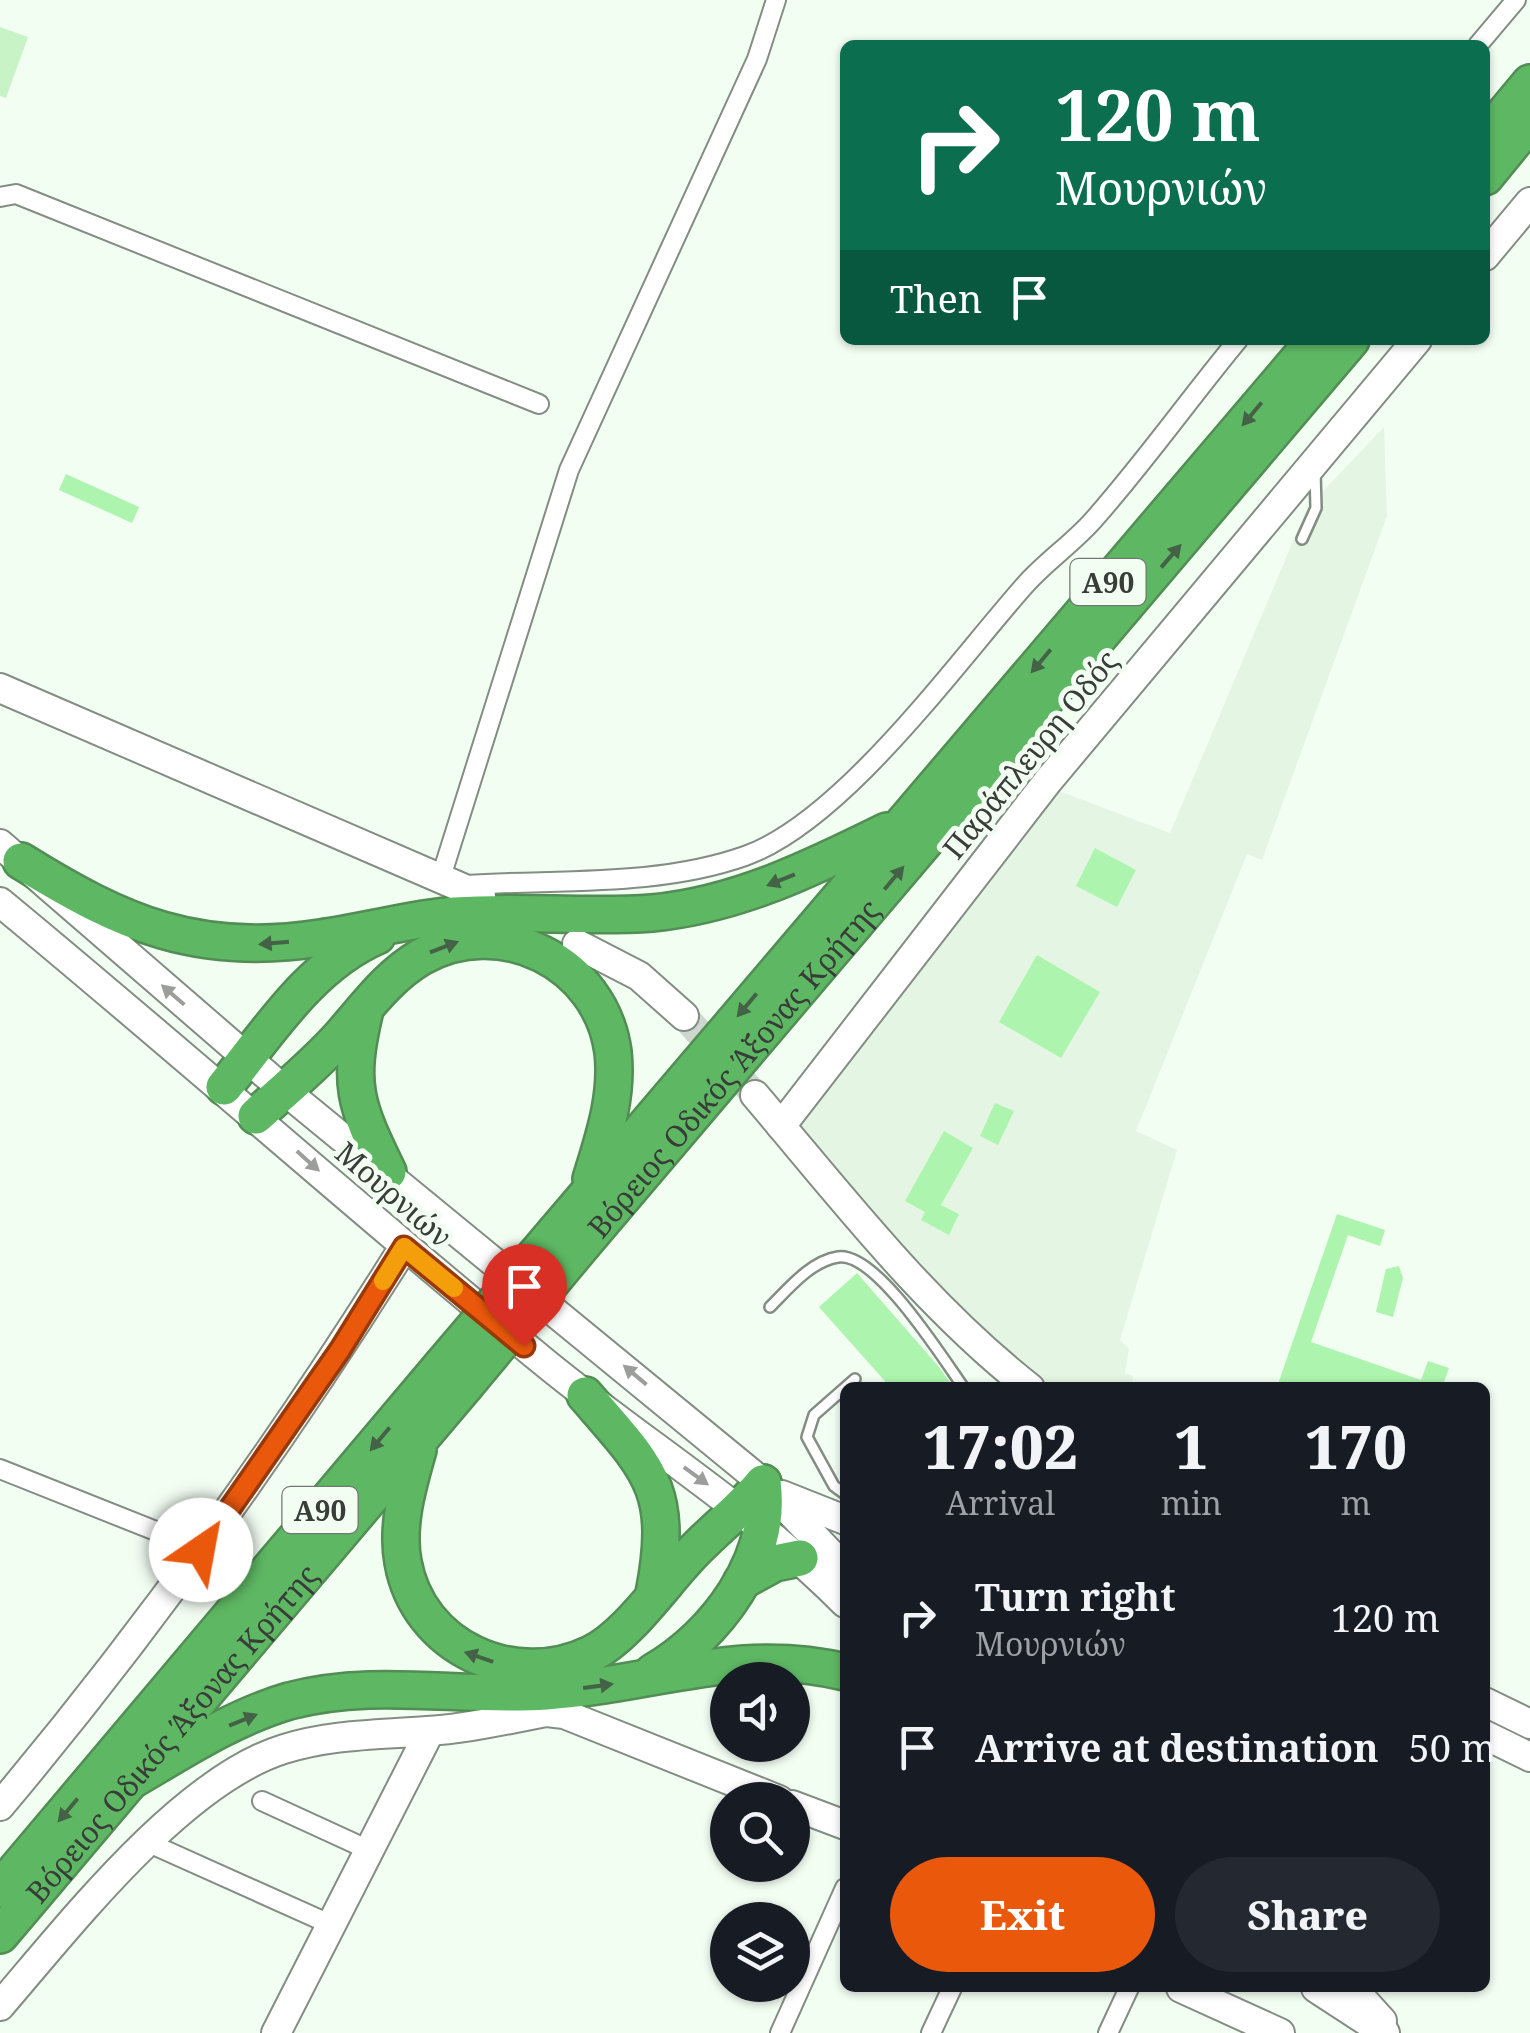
<!DOCTYPE html>
<meta charset="utf-8">
<style>
:root{--surface:#171b24;--page:#242831;--text:#f1f3f6;--muted:#9ea1a6;--accent:#ea580c}
body{margin:0;font-family:"Noto Serif",serif;background:var(--page);color:var(--text);height:100vh;display:flex;flex-direction:column;font-size:38px;white-space:nowrap}
*{box-sizing:border-box;margin:0}
p{font-size:32px;color:var(--muted)}
.icon{flex:none;width:55px;height:55px;fill:none;stroke:currentColor;stroke-width:2;stroke-linecap:round;stroke-linejoin:round}
.map{position:relative;flex:1;overflow:hidden}
.sheet{position:absolute;left:840px;top:1382px;width:650px;height:610px;display:flex;flex-direction:column;background:var(--surface);border-radius:15px;box-shadow:0 2px 8px #0004}
.sheet>*{flex:none}
.banner{position:absolute;left:840px;top:40px;width:650px;height:305px;border-radius:15px;box-shadow:0 2px 8px #0004;background:#0b6e4f;color:#fff;overflow:hidden}
.buttons{position:absolute;left:710px;top:1662px;display:grid;gap:20px}
.buttons a{display:grid;place-items:center;width:100px;height:100px;border-radius:50%;background:var(--surface);box-shadow:0 2px 8px #0004;font-size:50px}
.pin{position:absolute;display:grid;place-items:center;width:85px;height:85px;color:#fff;margin:-102px -42px;border-radius:50% 50% 50% 0;rotate:-45deg;box-shadow:0 0 10px #0007}
.pin .icon{rotate:45deg}
.me{position:absolute;width:110px;margin:-55px;rotate:33deg;stroke-linejoin:round;filter:drop-shadow(0 0 8px #0008)}
.turn{display:flex;align-items:center;gap:35px;height:210px;padding:0 50px;font-size:45px}
.turn .icon{width:130px;height:130px;stroke-width:2.5}
.turn b{display:block;font-size:70px;line-height:85px}
.then{display:flex;align-items:center;height:95px;padding:0 50px;background:#0003;gap:20px;font-size:38px}
.eta{display:flex;justify-content:space-evenly;align-items:center;height:170px;text-align:center}
.eta b{font-size:60px;font-weight:800;line-height:70px}
.primary-button{display:flex;gap:20px;margin-top:auto;padding:20px 50px}
.primary-button a{flex:1;height:115px;border-radius:60px;background:var(--accent);color:#fff;font-size:40px;font-weight:800;line-height:115px;text-align:center}
.primary-button a+a{background:var(--page);color:var(--text)}
ul{padding:0;list-style:none}
li{display:flex;align-items:center;gap:30px;height:130px;padding:0 50px}
li div{flex:1}
li b{display:block;font-size:38px}
li em{font-style:normal}
.map>svg:first-child{display:block}
.built{fill:#e4f5e4}
.green{fill:#c7f3c7}
.building{fill:#adf5ae}
.lines{fill:none;stroke-linecap:round;stroke-linejoin:round}
.secondary-tunnel{stroke:#ced7ce;stroke-width:28;stroke-dasharray:28 14;stroke-linecap:butt}
.lane-casing{stroke:#848d84;stroke-width:14}
.street-casing{stroke:#848d84;stroke-width:22}
.secondary-casing{stroke:#848d84;stroke-width:32}
.highway-casing{stroke:#518d54;stroke-width:40}
.lane{stroke:#fff;stroke-width:9}
.street{stroke:#fff;stroke-width:18}
.secondary{stroke:#fff;stroke-width:28}
.highway{stroke:#5eb863;stroke-width:35}
.highway-bridge-casing{stroke:#518d54;stroke-width:40;stroke-linecap:butt}
.highway-bridge{stroke:#5eb863;stroke-width:35}
.oneway{fill:#446246}
.oneway2{fill:#9c9e9c}
.route-casing{stroke:#983908;stroke-width:25}
.route{stroke:#ea580c;stroke-width:18}
.slow{stroke:#f59e0b;stroke-width:18}
.labels{text-anchor:middle;dominant-baseline:central;stroke-width:10;stroke-linejoin:round;paint-order:stroke}
.shield{fill:#f3fef3;stroke:#717771;stroke-width:2.5}
.shield-label{font-size:28px;font-weight:bold;fill:#393d39}
.street-label{font-size:30px;fill:#393d39;stroke:#f3fef3}
</style>
<div class="map">
<svg width="1530" height="2033" viewBox="0 0 1530 2033">
<rect width="100%" height="100%" fill="#f3fef3"/>
<path class="built" d="M1384,427L1387,516L1262,860L1247,854L1136,1131L1177,1150L1120,1340L1129,1349L1125,1373L1133,1376L1131,1387H1040L913,1266L797,1126L1059,791L1170,833L1307,508Z"/>
<path class="green" d="M0,27L28,37L6,98L0,96Z"/>
<g class="building">
<path d="M66,474L139,507L132,523L59,490Z"/>
<path d="M1095,848L1136,870L1117,907L1076,886Z"/>
<path d="M1037,955L1100,992L1061,1058L999,1022Z"/>
<path d="M995,1103L1014,1111L998,1145L980,1136Z"/>
<path d="M944,1131L973,1148L941,1205L959,1214L949,1235L921,1220L925,1212L905,1201Z"/>
<path d="M1337,1214L1385,1230L1380,1246L1348,1235L1311,1342L1421,1380L1428,1361L1449,1368L1442,1388H1290L1278,1384Z"/>
<path d="M1399,1266L1403,1278L1393,1317L1376,1312L1386,1269Z"/>
<path d="M857,1273L939,1367L954,1388H891L819,1307Z"/>
</g>
<g class="lines">
<path class="secondary-tunnel" d="M684,1016L755,1095"/>
<defs>
<g id="lane">
<path d="M1302,539L1316,508L1315,471"/>
<path d="M770,1307C788,1289 811,1261 838,1257C876,1251 943,1359 964,1388"/>
<path d="M845,1494L834,1486L807,1437L814,1415L855,1379"/>
</g>
<g id="street">
<path d="M1478,45L1516,0"/>
<path d="M0,197L16,194L539,404"/>
<path d="M441,877L569,470L757,59L776,0"/>
<path d="M467,885C558,879 657,887 745,856C843,821 955,664 1025,585C1047,560 1075,542 1096,517C1146,460 1190,398 1238,340"/>
<path d="M0,1469L201,1549"/>
<path d="M262,1801L371,1851"/>
<path d="M149,1843L334,1926"/>
<path d="M780,2033L845,1888"/>
<path d="M931,2033L952,1988"/>
<path d="M1108,2033L1129,1988"/>
</g>
<g id="secondary">
<path d="M1485,256L1530,202"/>
<path d="M0,688L481,896"/>
<path d="M0,844L284,1090L763,1483L845,1569"/>
<path d="M0,902C183,1053 360,1211 544,1362C644,1444 754,1511 845,1603"/>
<path d="M577,944L639,976L684,1016"/>
<path d="M755,1095C841,1196 924,1305 1030,1388"/>
<path d="M781,1126L1048,781L1417,340"/>
<path d="M782,1495L845,1520"/>
<path d="M1485,1702L1530,1724"/>
<path d="M1485,1735L1530,1757"/>
<path d="M792,1805L845,1825"/>
<path d="M0,1806C148,1630 282,1442 404,1247"/>
<path d="M1181,1988L1280,2033"/>
<path d="M1316,1988L1385,2033"/>
<path d="M1352,1988L1382,2021"/>
<path d="M0,2006C70,1925 181,1781 284,1749C332,1734 378,1735 427,1731C467,1729 507,1719 547,1712L564,1714L779,1800"/>
<path d="M276,2033L430,1731"/>
</g>
<g id="highway">
<path d="M1485,137L1530,83"/>
<path d="M1485,177L1530,122"/>
<path d="M21,861C122,924 199,957 320,938C365,932 410,919 455,915C520,910 587,918 652,913C737,905 812,868 887,831"/>
<path d="M365,1010C347,1085 355,1104 388,1172"/>
<path d="M224,1087C268,1033 310,965 377,936"/>
<path d="M256,1116C284,1090 315,1065 340,1037C366,1008 387,977 421,957C500,912 601,962 613,1052C618,1096 604,1137 591,1179"/>
<path d="M556,1231L1315,340"/>
<path id="s1" d="M584,1243L1351,340"/>
<path d="M585,1395C651,1471 674,1489 654,1594"/>
<path d="M418,1450C408,1485 396,1525 403,1562C418,1648 514,1691 591,1654C629,1636 667,1577 698,1547C720,1525 743,1507 763,1483"/>
<path d="M742,1581L775,1563L800,1558"/>
<path d="M653,1672C716,1636 774,1558 763,1483"/>
<path d="M127,1783C179,1753 231,1718 289,1701C375,1678 459,1698 546,1692C651,1685 738,1646 845,1672"/>
<path d="M0,1889L442,1365"/>
<path id="s2" d="M0,1935L465,1386"/>
</g>
</defs>
<use href="#lane" class="lane-casing"/>
<use href="#street" class="street-casing"/>
<use href="#secondary" class="secondary-casing"/>
<use href="#highway" class="highway-casing"/>
<use href="#lane" class="lane"/>
<use href="#street" class="street"/>
<use href="#secondary" class="secondary"/>
<use href="#highway" class="highway"/>
<defs>
<g id="highway-bridge">
<path d="M442,1365L556,1231"/>
<path d="M465,1386L584,1243"/>
</g>
</defs>
<use href="#highway-bridge" class="highway-bridge-casing"/>
<use href="#highway-bridge" class="highway-bridge"/>
</g>
<defs><path id="oneway-solid" d="M-6-.8H1V-3.2L6.5 0L1 3.2V.8H-6Z" transform="scale(2.5)"/></defs>
<g class="oneway">
<use href="#oneway-solid" transform="translate(1252 414) rotate(130)"/>
<use href="#oneway-solid" transform="translate(1171 556) rotate(-49)"/>
<use href="#oneway-solid" transform="translate(1041 661) rotate(130)"/>
<use href="#oneway-solid" transform="translate(894 878) rotate(-50)"/>
<use href="#oneway-solid" transform="translate(781 880) rotate(158)"/>
<use href="#oneway-solid" transform="translate(274 943) rotate(175)"/>
<use href="#oneway-solid" transform="translate(444 947) rotate(-21)"/>
<use href="#oneway-solid" transform="translate(747 1005) rotate(130)"/>
<use href="#oneway-solid" transform="translate(380 1439) rotate(130)"/>
<use href="#oneway-solid" transform="translate(479 1657) rotate(-161)"/>
<use href="#oneway-solid" transform="translate(598 1686) rotate(-8)"/>
<use href="#oneway-solid" transform="translate(243 1720) rotate(-22)"/>
<use href="#oneway-solid" transform="translate(68 1810) rotate(130)"/>
</g>
<g class="oneway2">
<use href="#oneway-solid" transform="translate(173 995) rotate(-139)"/>
<use href="#oneway-solid" transform="translate(308 1161) rotate(42)"/>
<use href="#oneway-solid" transform="translate(635 1375) rotate(-140)"/>
<use href="#oneway-solid" transform="translate(696 1476) rotate(36)"/>
</g>
<g class="lines">
<defs>
<path id="route" d="M201,1550L340,1350L404,1247L524,1346"/>
</defs>
<use href="#route" class="route-casing"/>
<use href="#route" class="route"/>
<path class="slow" d="M383,1281L404,1247L454,1288"/>
</g>
<g class="labels">
<g class="shield">
<rect x="1070.5" y="559" width="75" height="46" rx="8"/>
<rect x="282.5" y="1487" width="75" height="46" rx="8"/>
</g>
<g class="shield-label">
<text x="1108" y="582">Α90</text>
<text x="320" y="1510">Α90</text>
</g>
<g class="street-label">
<text transform="translate(1030 754) rotate(-51)">Παράπλευρη Οδός</text>
<text stroke="none"><textPath href="#s1" startOffset="230">Βόρειος Οδικός Άξονας Κρήτης</textPath></text>
<text transform="translate(394 1194) rotate(41)">Μουρνιών</text>
<text stroke="none"><textPath href="#s2" startOffset="265">Βόρειος Οδικός Άξονας Κρήτης</textPath></text>
</g>
</g>
</svg>
<div class="buttons">
<a><svg class="icon" aria-label="sound" viewBox="0 0 24 24"><path d="M4 9h4l5-4v14l-5-4H4zM17 9q2 3 0 6"/></svg></a>
<a><svg class="icon" aria-label="search" viewBox="0 0 24 24"><circle cx="10" cy="10" r="6"/><path d="M15 15l6 6"/></svg></a>
<a><svg class="icon" aria-label="layers" viewBox="0 0 24 24"><path d="M12 4l9 5-9 5-9-5zM3 14l9 5 9-5"/></svg></a>
</div>
<div class="pin" style="left:524px;top:1346px;background:#d93025"><svg class="icon" aria-label="arrive" viewBox="0 0 24 24"><path d="M6 21V4h12l-3 4 3 4H6"/></svg></div>
<svg class="me" style="left:201px;top:1550px" viewBox="-20 -20 40 40"><circle r="19" fill="#fff"/><path d="M0-13L10 11 0 6-10 11z" fill="#ea580c"/></svg>
<div class="banner">
<div class="turn"><svg class="icon" aria-label="right" viewBox="0 0 24 24"><path d="M7 20v-9h11M14 6l5 5-5 5"/></svg><div><b>120 m</b>Μουρνιών</div></div>
<div class="then">Then<svg class="icon" aria-label="arrive" viewBox="0 0 24 24"><path d="M6 21V4h12l-3 4 3 4H6"/></svg></div>
</div>
<section class="sheet">
<div class="eta">
<div><b>17:02</b><p>Arrival</p></div>
<div><b>1</b><p>min</p></div>
<div><b>170</b><p>m</p></div>
</div>
<ul>
<li><svg class="icon" aria-label="right" viewBox="0 0 24 24"><path d="M7 20v-9h11M14 6l5 5-5 5"/></svg><div><b>Turn right</b><p>Μουρνιών</p></div><em>120 m</em></li>
<li><svg class="icon" aria-label="arrive" viewBox="0 0 24 24"><path d="M6 21V4h12l-3 4 3 4H6"/></svg><div><b>Arrive at destination</b></div><em>50 m</em></li>
</ul>
<div class="primary-button"><a>Exit</a><a>Share</a></div>
</section>
</div>
